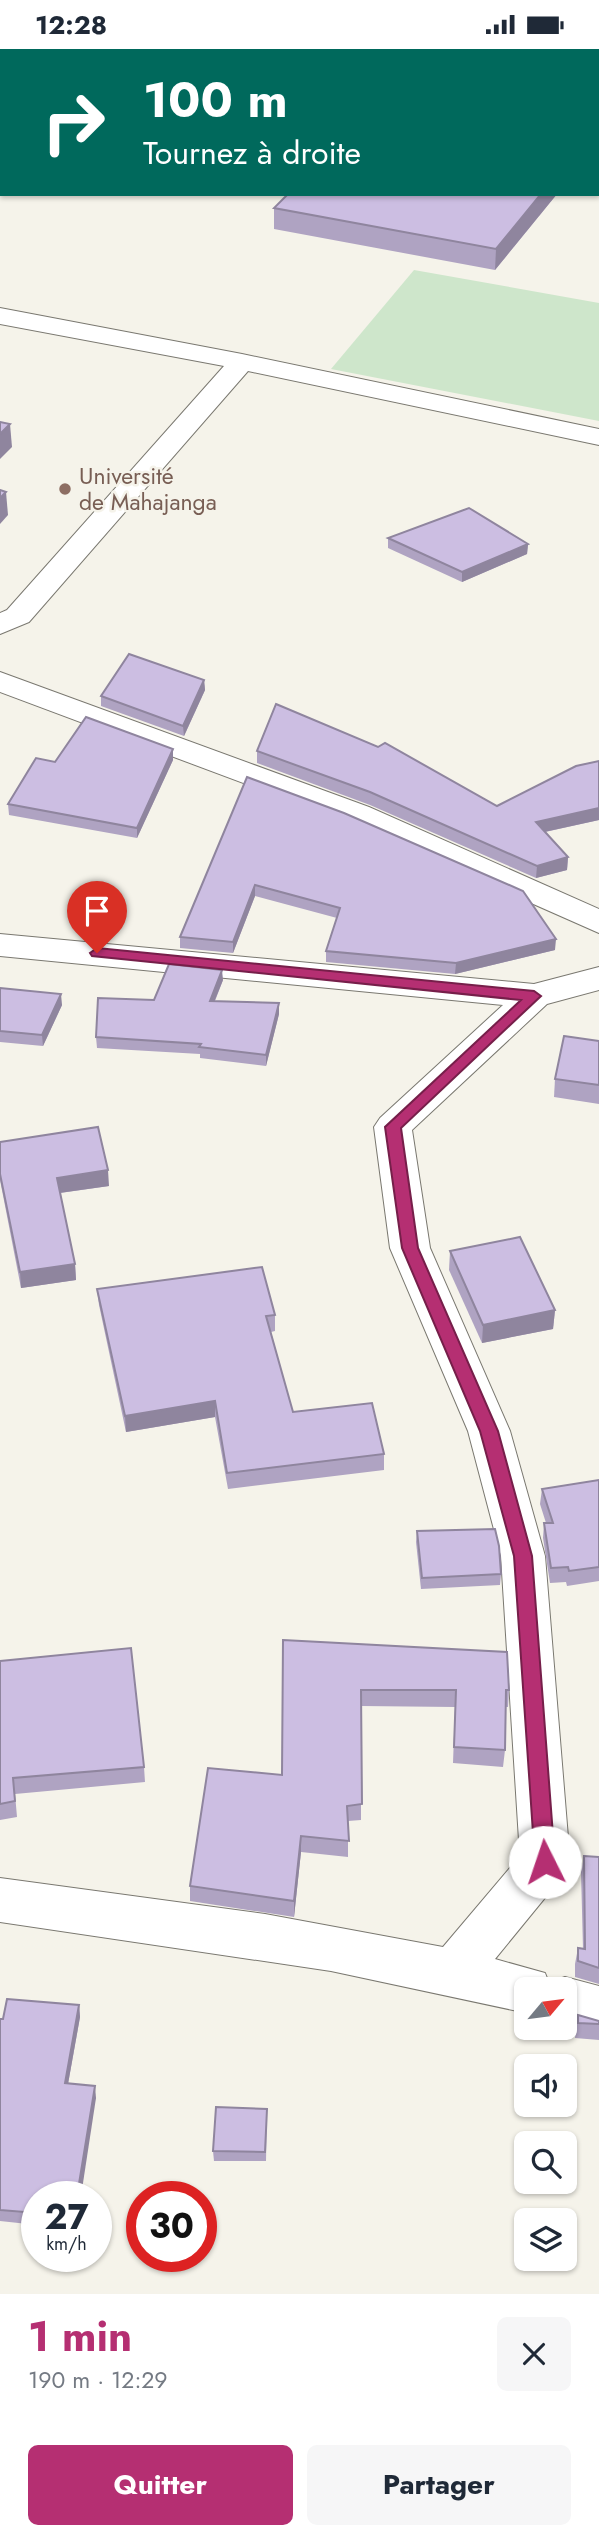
<!DOCTYPE html>
<html lang="fr">
<meta charset="utf-8">
<style>
:root{--surface:#fff;--page:#f6f6f7;--text:#1f2937;--muted:#747a83;--accent:#b52f72}
body{margin:0;font-family:Jost,sans-serif;background:var(--page);color:var(--text);height:100vh;display:flex;flex-direction:column;font-size:26px;white-space:nowrap}
*{box-sizing:border-box;margin:0}
p{font-size:23px;color:var(--muted)}
.icon{flex:none;width:38px;height:38px;fill:none;stroke:currentColor;stroke-width:2;stroke-linecap:round;stroke-linejoin:round}
.map{position:relative;height:2245px;overflow:hidden}
.drawer{display:flex;flex-direction:column;background:var(--surface);flex:1}
.drawer>*{flex:none}
.hud{position:absolute;left:0px;top:0px;width:600px;height:147px;box-shadow:0 2px 5px #0004;background:#00695c;color:#fff;overflow:hidden}
.needle{width:46px;rotate:61deg}
.tools{position:absolute;left:514px;top:1928px;display:grid;gap:14px}
.tools a{display:grid;place-items:center;width:63px;height:63px;border-radius:10px;background:var(--surface);box-shadow:0 2px 5px #0004;font-size:35px}
.speed{position:absolute;left:21px;top:2132px;display:flex;gap:14px;font-size:35px;font-weight:700;text-align:center}
.speed>*{display:grid;place-content:center;width:91px;height:91px;border-radius:50%;background:var(--surface);box-shadow:0 2px 5px #0004;line-height:1}
.speed small{font-size:18px;font-weight:400}
.speed .limit{border:10px solid #d22;background:#fff;color:#111}
.pin{position:absolute;display:grid;place-items:center;width:60px;height:60px;color:#fff;margin:-72px -30px;border-radius:50% 50% 50% 0;rotate:-45deg;box-shadow:0 0 7px #0007}
.pin .icon{rotate:45deg}
.me{position:absolute;width:77px;margin:-38px;rotate:356deg;stroke-linejoin:round;filter:drop-shadow(0 0 5px #0008)}
.turn{display:flex;align-items:center;gap:24px;height:147px;padding:0 28px;font-size:32px}
.turn .icon{width:91px;height:91px;stroke-width:2.5}
.turn b{display:block;font-size:49px;line-height:60px}
.round{display:grid;place-items:center;flex:none;width:74px;height:74px;border-radius:10px;background:var(--page)}
.summary{display:flex;align-items:center;justify-content:space-between;height:119px;padding:0 28px}
h1{font-size:42px;font-weight:700;line-height:52px;color:var(--accent)}
.primary-button{display:flex;gap:14px;margin-top:auto;padding:14px 28px}
.primary-button a{flex:1;height:80px;border-radius:10px;background:var(--accent);color:#fff;font-size:28px;font-weight:700;line-height:80px;text-align:center}
.primary-button a+a{background:var(--page);color:var(--text)}
.status{display:flex;justify-content:space-between;align-items:center;height:49px;padding:0 35px;background:var(--surface);direction:ltr}
.status svg{height:19px;fill:currentColor}
.map>svg:first-child{display:block}
.green{fill:#cee6cb}
.lines{fill:none;stroke-linecap:round;stroke-linejoin:round}
.minor-casing{stroke:#7a7870;stroke-width:2}
.minor{fill:#fff;fill-rule:evenodd}
.wall{fill:#afa3c2}
.shaded-wall{fill:#8f859e}
.building{fill:#ccbee2;stroke:#8f859e;stroke-width:2}
.route{fill:#b52f72;stroke:#761f4a;stroke-width:2}
.education-dot{fill:#8d6e63;stroke:#f5f3ea;stroke-width:2.5}
.labels{text-anchor:middle;dominant-baseline:central;stroke-width:5;stroke-linejoin:round;paint-order:stroke}
.far-education-label{font-size:23px;fill:#785e54;stroke:#f5f3ea;text-anchor:start}
</style>
<div class="status"><b>12:28</b><svg viewBox="0 0 49 12"><path d="M0 12V9h3v3zM5 12V6h3v6zM10 12V3h3v9zM15 12V0h3v12zM26 1h20v11H26zM47 4h2v5h-2z"/></svg></div>
<div class="map">
<svg width="599" height="2245" viewBox="0 0 599 2245">
<rect width="100%" height="100%" fill="#f5f3ea"/>
<path class="green" d="M414,221L599,254V372L331,320Z"/>
<g class="lines">
<defs>
<g id="minor">
<path d="M558,0H597L598,2H560Z"/>
<path d="M0,259L242,305L599,380V396L248,322L29,573L0,585V564L7,561L224,317L0,275Z"/>
<path d="M0,623L369,758L599,860V884L345,772L0,643Z"/>
<path d="M0,885L534,935L599,918V941L547,955L412,1081L430,1199L510,1382L545,1507L570,1813L562,1828L495,1910L545,1924L549,1934L565,1928L599,1937V1985L565,1976V1941H527V1964L331,1922L0,1873V1829L265,1865L443,1898L520,1807L501,1507L468,1382L390,1199L374,1078L380,1069L503,956L0,907Z"/>
</g>
</defs>
<use href="#minor" class="minor-casing"/>
<use href="#minor" class="minor"/>
</g>
<g class="wall">
<path d="M0,0L2,2V127L0,126Z"/>
<path d="M288,145H557L495,221L274,180V159Z"/>
<path d="M388,489L528,495L527,505L462,533L388,499Z"/>
<path d="M204,631L205,641L184,687L101,657V647Z"/>
<path d="M173,700V711L137,789L9,766L8,755L55,713Z"/>
<path d="M257,702L497,757L599,712V771L545,783L568,808L567,821L536,829L370,756L257,714Z"/>
<path d="M247,728L555,901L455,925L326,913V902L337,869L255,847L233,904L180,899V888Z"/>
<path d="M223,931L215,952L279,954V965L266,1017L200,1009V1005L97,999L96,988Z"/>
<path d="M0,939L62,956L43,997L0,993Z"/>
<path d="M599,992V1055L554,1048L555,1030Z"/>
<path d="M0,1093L109,1137L60,1144L75,1215L76,1231L21,1239L0,1131Z"/>
<path d="M450,1202L555,1261L553,1280L482,1294L449,1221Z"/>
<path d="M97,1240L275,1266V1282L271,1283L293,1363L384,1405V1421L228,1440L215,1368L126,1383L99,1256Z"/>
<path d="M599,1431V1532L567,1537L566,1533L550,1534L543,1489L544,1474H546L540,1455L542,1440Z"/>
<path d="M417,1482L501,1525L500,1536L421,1540L416,1493Z"/>
<path d="M283,1591L509,1641L508,1658H506L505,1701L503,1718L453,1714L455,1658L361,1657V1771L348,1772V1808L301,1803L294,1868L190,1852V1837L282,1726Z"/>
<path d="M0,1612L144,1718L145,1733L15,1745L17,1768L0,1771Z"/>
<path d="M584,1807L599,1808V1935L575,1928V1915L578,1899L583,1900L581,1823Z"/>
<path d="M79,1956L80,1968L68,2035L96,2049L37,2147V2176L0,2172V1970Z"/>
<path d="M578,1966L599,1972V1991L575,1989Z"/>
<path d="M267,2060L266,2112H214L213,2102Z"/>
</g>
<g class="shaded-wall">
<path d="M541,145H557L495,221L496,200Z"/>
<path d="M10,375L12,398L0,410V385Z"/>
<path d="M6,443L8,466L0,475V449Z"/>
<path d="M528,495L527,505L462,533V523Z"/>
<path d="M204,631L205,641L184,687L183,677Z"/>
<path d="M173,700V711L137,789V779Z"/>
<path d="M599,759V771L535,785L536,773Z"/>
<path d="M568,808L567,821L536,829L537,817Z"/>
<path d="M255,836V847L233,904V893Z"/>
<path d="M556,890L555,901L455,925L456,914Z"/>
<path d="M222,921L223,931L210,963V952Z"/>
<path d="M61,945L62,956L43,997L42,986Z"/>
<path d="M279,954V965L266,1017V1006Z"/>
<path d="M108,1121L109,1137L59,1144L57,1129Z"/>
<path d="M75,1215L76,1231L21,1239L20,1223Z"/>
<path d="M555,1261L553,1280L482,1294L483,1276Z"/>
<path d="M215,1352V1368L126,1383L125,1367Z"/>
<path d="M301,1787V1803L294,1868V1852Z"/>
<path d="M79,1956L80,1968L66,2046L65,2034Z"/>
<path d="M95,2037L96,2049L81,2147H77Z"/>
</g>
<g class="building">
<path d="M0,0H176L187,2H2V106H0Z"/>
<path d="M598,31H599L598,75Z"/>
<path d="M288,145H541L496,200L274,159Z"/>
<path d="M0,373L10,375L0,385Z"/>
<path d="M0,441L6,443L0,449Z"/>
<path d="M469,459L528,495L462,523L388,489Z"/>
<path d="M129,605L204,631L183,677L101,647Z"/>
<path d="M276,655L378,698L385,694L497,757L576,717L599,712V759L536,773L568,808L537,817L370,743L257,702Z"/>
<path d="M86,668L173,700L137,779L8,755L36,709L55,713Z"/>
<path d="M247,728L344,764L523,842L556,890L456,914L326,902L340,859L255,836L233,893L180,888Z"/>
<path d="M169,915L222,921L210,952L279,954L266,1006L199,998L201,995L96,988L98,949L154,951Z"/>
<path d="M0,939L61,945L42,986L0,982Z"/>
<path d="M564,987L599,992V1036L555,1030Z"/>
<path d="M98,1078L108,1121L57,1129L75,1215L20,1223L0,1125V1093Z"/>
<path d="M520,1188L555,1261L483,1276L450,1202Z"/>
<path d="M262,1218L275,1266L266,1267L293,1363L372,1354L384,1405L227,1424L215,1352L125,1367L97,1240Z"/>
<path d="M599,1431V1518L569,1522L568,1518L551,1519L544,1474H553L542,1440Z"/>
<path d="M495,1480L499,1497L501,1525L422,1529L417,1482Z"/>
<path d="M283,1591L507,1603L509,1641H506L505,1701L454,1698L456,1641H361L362,1755L347,1757L349,1792L301,1787L294,1852L190,1837L208,1719L282,1726Z"/>
<path d="M131,1599L144,1718L13,1729L15,1752L0,1755V1612Z"/>
<path d="M584,1807L599,1808V1919L578,1912V1899L585,1900Z"/>
<path d="M7,1950L79,1956L65,2034L95,2037L77,2147H37V2164L0,2161V1970H3Z"/>
<path d="M578,1966L599,1972V1975L578,1974Z"/>
<path d="M216,2058L267,2060L265,2103L213,2102Z"/>
</g>
<path class="route" d="M97,899L534,942L541,947L401,1079L418,1199L498,1382L532,1507L555,1813L552,1820L545,1822L538,1820L535,1813L514,1507L480,1382L402,1199L385,1078L521,951L92,907L90,904Z"/>
<circle class="education-dot" cx="65" cy="440" r="7"/>
<g class="labels">
<g class="far-education-label">
<text x="79" y="427">Université<tspan x="79" dy="26">de Mahajanga</tspan></text>
</g>
</g>
</svg>
<div class="tools">
<a><svg class="needle" viewBox="-14 -14 28 28"><path d="M0-13l5 13h-10z" fill="#e53935"/><path d="M0 13l5-13h-10z" fill="#747a83"/></svg></a>
<a><svg class="icon" aria-label="sound" viewBox="0 0 24 24"><path d="M4 9h4l5-4v14l-5-4H4zM17 9q2 3 0 6"/></svg></a>
<a><svg class="icon" aria-label="search" viewBox="0 0 24 24"><circle cx="10" cy="10" r="6"/><path d="M15 15l6 6"/></svg></a>
<a><svg class="icon" aria-label="layers" viewBox="0 0 24 24"><path d="M12 4l9 5-9 5-9-5zM3 14l9 5 9-5"/></svg></a>
</div>
<div class="speed"><div>27<small>km/h</small></div><div class="limit">30</div></div>
<div class="pin" style="left:97px;top:904px;background:#d93025"><svg class="icon" aria-label="arrive" viewBox="0 0 24 24"><path d="M6 21V4h12l-3 4 3 4H6"/></svg></div>
<svg class="me" style="left:545px;top:1813px" viewBox="-20 -20 40 40"><circle r="19" fill="#fff"/><path d="M0-13L10 11 0 6-10 11z" fill="#b52f72"/></svg>
<div class="hud">
<div class="turn"><svg class="icon" aria-label="right" viewBox="0 0 24 24"><path d="M7 20v-9h11M14 6l5 5-5 5"/></svg><div><b>100 m</b>Tournez à droite</div></div>
</div>
</div>
<section class="drawer">
<div class="summary"><div><h1>1 min</h1><p>190 m · 12:29</p></div><a class="round"><svg class="icon" aria-label="close" viewBox="0 0 24 24"><path d="M6 6l12 12M18 6L6 18"/></svg></a></div>
<div class="primary-button"><a>Quitter</a><a>Partager</a></div>
</section>
